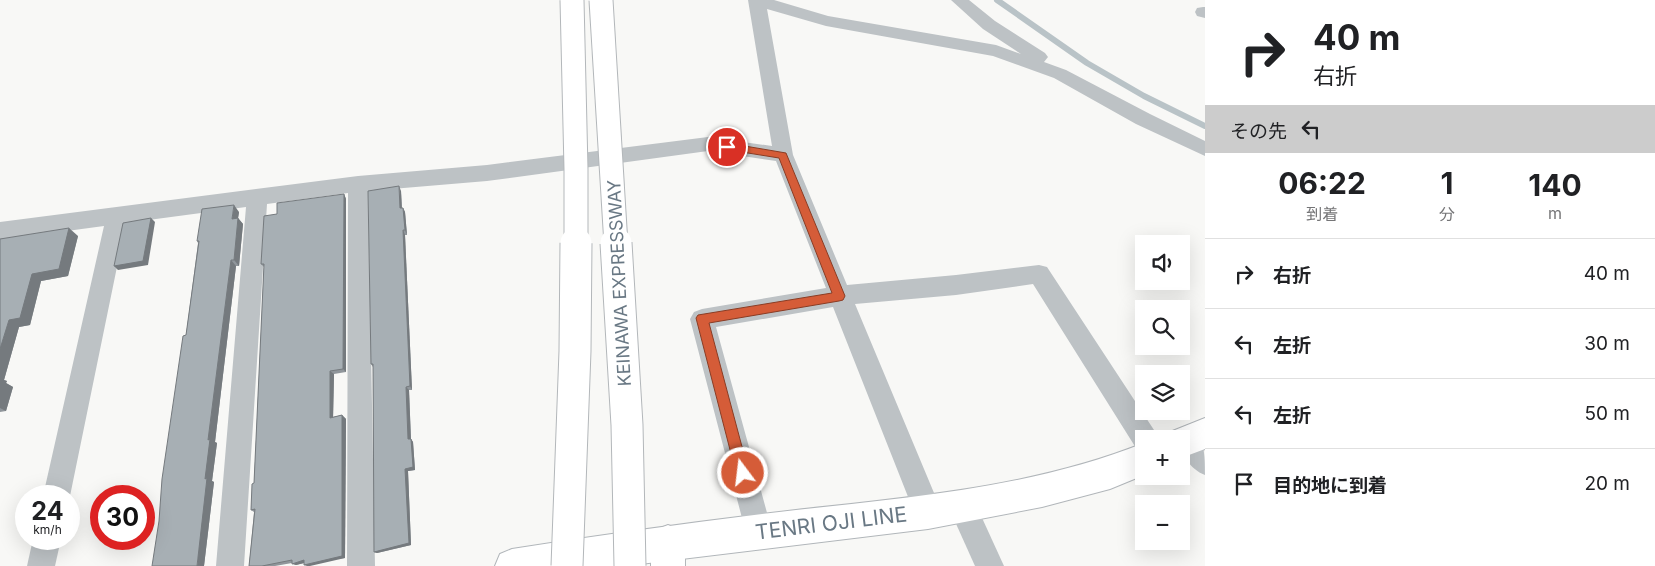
<!DOCTYPE html>
<html lang="ja">
<meta charset="utf-8">
<style>
:root{--surface:#fff;--page:#f6f6f6;--text:#202124;--muted:#757577;--line:#e0e0e0}
body{margin:0;font-family:Inter,"Noto Sans JP",sans-serif;background:var(--page);color:var(--text);height:100vh;display:flex;flex-direction:column;font-size:19px;white-space:nowrap}
*{box-sizing:border-box;margin:0}
p{font-size:16px;color:var(--muted)}
.icon{flex:none;width:28px;height:28px;fill:none;stroke:currentColor;stroke-width:2;stroke-linecap:round;stroke-linejoin:round}
.map{position:relative;flex:1;overflow:hidden}
.drawer{display:flex;flex-direction:column;background:var(--surface);width:450px}
.drawer>*{flex:none}
.top-card{background:#fff;color:var(--text);overflow:hidden}
.buttons{position:absolute;left:1135px;top:235px;display:grid;gap:10px}
.buttons a{display:grid;place-items:center;width:55px;height:55px;border-radius:0px;background:var(--surface);box-shadow:0 5px 20px #0002;font-size:25px}
.speed{position:absolute;left:15px;top:485px;display:flex;gap:10px;font-size:25px;font-weight:700;text-align:center}
.speed>*{display:grid;place-content:center;width:65px;height:65px;border-radius:50%;background:var(--surface);box-shadow:0 5px 20px #0002;line-height:1}
.speed small{font-size:12px;font-weight:400}
.speed .limit{border:8px solid #d22;background:#fff;color:#111}
.pin{position:absolute;display:grid;place-items:center;width:42px;height:42px;color:#fff;margin:-21px;border:2px solid #fff;border-radius:50%;box-shadow:0 1px 5px #0007}
.me{position:absolute;width:55px;margin:-28px;rotate:345deg;stroke-linejoin:round;filter:drop-shadow(0 0 4px #0008)}
.turn{display:flex;align-items:center;gap:18px;height:105px;padding:0 25px;font-size:22px}
.turn .icon{width:65px;height:65px;stroke-width:2.5}
.turn b{display:block;font-size:35px;line-height:42px}
.then{display:flex;align-items:center;height:48px;padding:0 25px;background:#0003;gap:10px;font-size:19px}
.eta{display:flex;justify-content:space-evenly;align-items:center;height:85px;text-align:center}
.eta b{font-size:30px;font-weight:700;line-height:35px}
ul{padding:0;list-style:none}
li{display:flex;align-items:center;gap:15px;height:70px;padding:0 25px;border-top:1px solid var(--line)}
li div{flex:1}
li b{display:block;font-size:19px}
li em{font-style:normal}
main{display:flex;flex:1;min-height:0}
.map>svg:first-child{display:block}
.lines{fill:none;stroke-linecap:round;stroke-linejoin:round}
.stream{stroke:#b9c3c7;stroke-width:6}
.primary-casing{stroke:#b1b6ba;stroke-width:2}
.trunk-casing{stroke:#b3b7ba;stroke-width:2}
.minor{fill:#bdc2c5;fill-rule:evenodd}
.primary{fill:#fff;fill-rule:evenodd}
.trunk{fill:#fff;fill-rule:evenodd}
.motorway-bridge-far1-casing{stroke:#b3b7ba;stroke-width:25;stroke-linecap:butt}
.motorway-bridge-casing{stroke:#b3b7ba;stroke-width:33;stroke-linecap:butt}
.motorway-bridge-far1{stroke:#fff;stroke-width:23}
.motorway-bridge{stroke:#fff;stroke-width:31}
.wall{fill:#90969b}
.shaded-wall{fill:#757a7e}
.building{fill:#a7afb4;stroke:#757a7e}
.route{fill:#d55c38;stroke:#8a3c24}
.labels{text-anchor:middle;dominant-baseline:central;stroke-width:5;stroke-linejoin:round;paint-order:stroke}
.street-label{font-size:18px;fill:#697884;stroke:#fff}
.near-street-label{font-size:21px;fill:#697884;stroke:#fff}
</style>
<main>
<div class="map">
<svg width="1205" height="566" viewBox="0 0 1205 566">
<rect width="100%" height="100%" fill="#f8f8f6"/>
<g class="lines">
<path class="stream" d="M997,0L1087,63L1144,96L1205,126"/>
<defs>
<g id="primary">
<path d="M1205,418V449L1181,458V439H1167L1170,432Z"/>
<path d="M1144,443V475L1110,489L1042,507L928,529L624,566H495L500,554L512,549C607,534 701,521 796,510C913,497 1034,487 1144,443Z"/>
</g>
<g id="trunk">
<path d="M668,525L680,530L685,542V566H651V542L656,530Z"/>
<path d="M522,548L534,553L539,566H505L510,553Z"/>
</g>
</defs>
<use href="#primary" class="primary-casing"/>
<use href="#trunk" class="trunk-casing"/>
<g class="minor">
<path d="M748,0H774L828,16L996,45L1021,54L983,29L951,0H969L995,21L1045,53L1048,57L1044,62L1066,70L1150,114L1205,141V156L1136,124L1054,78L993,56L826,26L767,9L793,155L847,285L956,275L1039,265L1047,267L1154,430L1158,439H1144V451L1136,448L1033,284L956,295L855,304L942,512L938,522L928,526L918,522L833,307L716,327L772,531L768,541L758,545L748,541L690,319L694,312L702,309L826,288L776,161L708,151L487,181L368,191L375,566H347L348,193L267,204L244,566H216L246,207L126,223L70,496L69,498V496H43L104,226L0,240V222L358,176L487,165L708,137L772,146Z"/>
<path d="M1203,7H1205V18L1197,16L1195,12L1197,8Z"/>
<path d="M1189,427C1205,436 1205,455 1205,475C1190,469 1181,455 1181,439H1177L1180,431Z"/>
<path d="M962,492L972,496L1004,566H975L948,506L952,496Z"/>
<path d="M33,539H61L55,566H27Z"/>
</g>
<use href="#primary" class="primary"/>
<use href="#trunk" class="trunk"/>
<defs>
<g id="motorway-bridge-far1">
<path d="M572,0L576,169V245"/>
<path d="M601,0L616,245"/>
</g>
<g id="motorway-bridge">
<path d="M616,243L627,425L630,566"/>
<path d="M567,566L575,351L576,243"/>
</g>
</defs>
<use href="#motorway-bridge-far1" class="motorway-bridge-far1-casing"/>
<use href="#motorway-bridge" class="motorway-bridge-casing"/>
<use href="#motorway-bridge-far1" class="motorway-bridge-far1"/>
<use href="#motorway-bridge" class="motorway-bridge"/>
</g>
<g class="wall">
<path d="M401,191L402,208H403L405,212L407,235H405L412,390H409L411,439L413,442L415,470L408,471L411,545L377,553L374,552L373,367L371,364Z"/>
<path d="M344,194L346,199V372L334,374L333,417L342,415L346,419L345,558L304,563L296,565L292,563L275,566H249L254,512L251,510L254,483L264,267L261,264L277,214Z"/>
<path d="M239,212L238,218L243,224L239,266H236L215,442L217,443L212,481L214,482L204,566L186,335L198,243L197,241Z"/>
<path d="M78,236L68,276L41,281L30,325L19,327L4,380L7,381L6,383L13,387L6,411L0,412V239Z"/>
</g>
<g class="shaded-wall">
<path d="M399,186L401,191L402,213L400,208Z"/>
<path d="M344,194L346,199V372L343,369Z"/>
<path d="M234,205L239,212L237,225L232,219Z"/>
<path d="M403,208L405,212L407,235L405,230Z"/>
<path d="M151,218L155,222L148,265L118,270L114,266Z"/>
<path d="M238,218L243,224L239,266L234,260Z"/>
<path d="M69,228L78,236L68,276L41,281L30,325L19,327L4,380L7,381L6,383L13,387L6,411L0,408V349L9,320L32,274Z"/>
<path d="M403,230L405,235L412,390L410,386Z"/>
<path d="M231,260L236,266L215,442L217,443L212,481L214,482L204,566H197L208,440Z"/>
<path d="M330,371L334,374L333,421L330,418Z"/>
<path d="M406,387L409,390L411,442L408,439Z"/>
<path d="M342,415L346,419L345,558L310,566H307L304,565Z"/>
<path d="M411,439L413,442L415,470L408,471L411,545L377,553L374,552Z"/>
<path d="M304,560L308,562L296,565L292,564Z"/>
</g>
<g class="building">
<path d="M399,186L400,208H403L405,230H403L410,386L406,387L408,439H411L413,467L405,469L409,543L374,552L373,364H371L368,191Z"/>
<path d="M344,194L343,369L330,371V418L342,415V556L304,565V560L292,564V560L262,566H249L255,509L251,510L252,484L254,483L264,264H261L264,216L277,214V203Z"/>
<path d="M234,205L232,219L238,218L234,260H231L208,440L210,439L205,479L207,478L197,566H152L159,521L162,479L183,336L186,335L199,241H197L202,209Z"/>
<path d="M151,218L143,261L114,266L123,223Z"/>
<path d="M69,228L59,269L32,274L20,318L9,320L0,349V239Z"/>
</g>
<path class="route" d="M727,143L786,153L845,296L843,300L839,301L709,323L749,473L747,478L743,480L738,478L736,473L696,318L698,315L832,293L779,158L723,149V144Z"/>
<g class="labels">
<g class="street-label">
<text transform="translate(619 283) rotate(-93)">KEINAWA EXPRESSWAY</text>
</g>
<g class="near-street-label">
<text transform="translate(831 523) rotate(-7)">TENRI OJI LINE</text>
</g>
</g>
</svg>
<div class="buttons">
<a><svg class="icon" aria-label="sound" viewBox="0 0 24 24"><path d="M4 9h4l5-4v14l-5-4H4zM17 9q2 3 0 6"/></svg></a>
<a><svg class="icon" aria-label="search" viewBox="0 0 24 24"><circle cx="10" cy="10" r="6"/><path d="M15 15l6 6"/></svg></a>
<a><svg class="icon" aria-label="layers" viewBox="0 0 24 24"><path d="M12 4l9 5-9 5-9-5zM3 14l9 5 9-5"/></svg></a>
<a>+</a>
<a>−</a>
</div>
<div class="speed"><div>24<small>km/h</small></div><div class="limit">30</div></div>
<div class="pin" style="left:727px;top:147px;background:#d93025"><svg class="icon" aria-label="arrive" viewBox="0 0 24 24"><path d="M6 21V4h12l-3 4 3 4H6"/></svg></div>
<svg class="me" style="left:743px;top:473px" viewBox="-20 -20 40 40"><circle r="17" fill="#d55c38" stroke="#fff" stroke-width="3"/><path d="M0-11L8 9 0 5-8 9z" fill="#fff"/></svg>
</div>
<section class="drawer">
<div class="top-card">
<div class="turn"><svg class="icon" aria-label="right" viewBox="0 0 24 24"><path d="M7 20v-9h11M14 6l5 5-5 5"/></svg><div><b>40 m</b>右折</div></div>
<div class="then">その先<svg class="icon" aria-label="left" viewBox="0 0 24 24"><path d="M17 20v-9H6M10 6l-5 5 5 5"/></svg></div>
</div>
<div class="eta">
<div><b>06:22</b><p>到着</p></div>
<div><b>1</b><p>分</p></div>
<div><b>140</b><p>m</p></div>
</div>
<ul>
<li><svg class="icon" aria-label="right" viewBox="0 0 24 24"><path d="M7 20v-9h11M14 6l5 5-5 5"/></svg><div><b>右折</b></div><em>40 m</em></li>
<li><svg class="icon" aria-label="left" viewBox="0 0 24 24"><path d="M17 20v-9H6M10 6l-5 5 5 5"/></svg><div><b>左折</b></div><em>30 m</em></li>
<li><svg class="icon" aria-label="left" viewBox="0 0 24 24"><path d="M17 20v-9H6M10 6l-5 5 5 5"/></svg><div><b>左折</b></div><em>50 m</em></li>
<li><svg class="icon" aria-label="arrive" viewBox="0 0 24 24"><path d="M6 21V4h12l-3 4 3 4H6"/></svg><div><b>目的地に到着</b></div><em>20 m</em></li>
</ul>
</section>
</main>
